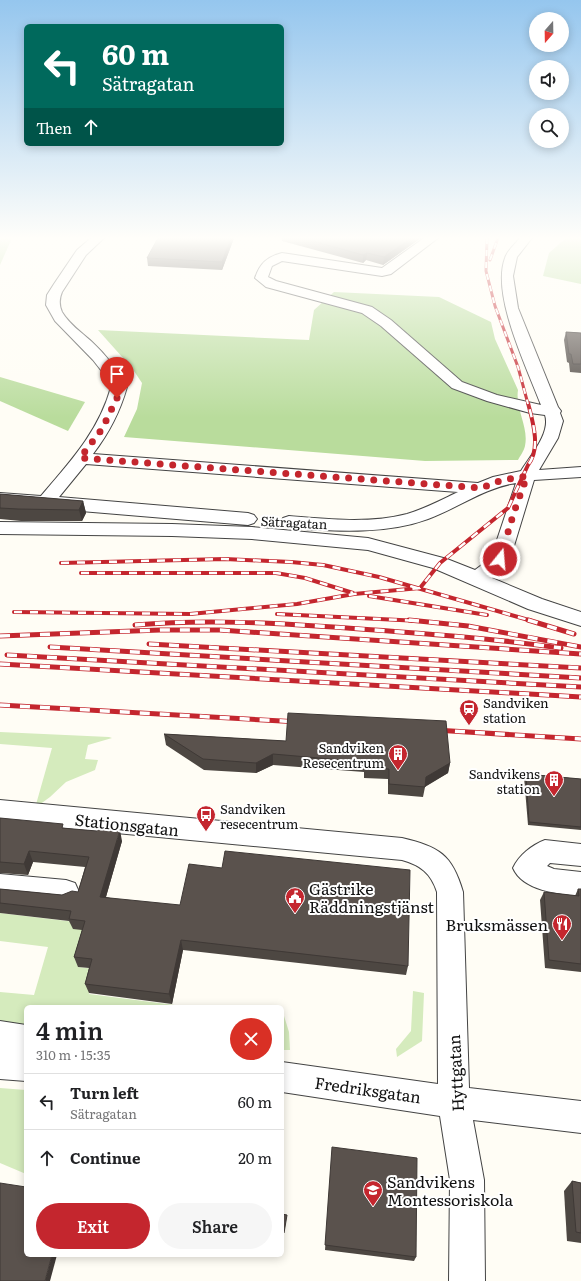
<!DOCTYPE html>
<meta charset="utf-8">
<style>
:root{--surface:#fff;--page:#f6f6f6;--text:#202124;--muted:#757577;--line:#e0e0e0;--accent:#c4262e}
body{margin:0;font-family:Literata,serif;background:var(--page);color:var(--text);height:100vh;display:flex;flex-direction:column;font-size:15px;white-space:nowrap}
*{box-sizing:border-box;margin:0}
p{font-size:13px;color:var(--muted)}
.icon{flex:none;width:22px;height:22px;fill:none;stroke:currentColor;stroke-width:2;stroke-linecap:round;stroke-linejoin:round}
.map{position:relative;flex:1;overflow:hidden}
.side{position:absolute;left:24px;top:1005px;width:260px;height:252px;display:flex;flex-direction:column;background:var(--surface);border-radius:6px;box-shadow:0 2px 10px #0003}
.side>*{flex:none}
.top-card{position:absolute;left:24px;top:24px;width:260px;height:122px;border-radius:6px;box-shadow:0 2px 10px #0003;background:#00695c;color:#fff;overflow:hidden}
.needle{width:26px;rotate:200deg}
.controls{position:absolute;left:529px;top:12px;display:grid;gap:8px}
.controls a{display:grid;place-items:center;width:40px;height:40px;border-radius:50%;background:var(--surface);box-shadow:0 2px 10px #0003;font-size:20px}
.pin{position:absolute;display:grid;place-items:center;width:34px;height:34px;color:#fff;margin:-41px -17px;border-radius:50% 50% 50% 0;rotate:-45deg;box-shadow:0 0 4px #0007}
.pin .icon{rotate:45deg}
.me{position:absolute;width:44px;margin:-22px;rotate:17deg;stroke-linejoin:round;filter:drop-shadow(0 0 3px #0008)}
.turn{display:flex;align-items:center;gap:14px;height:84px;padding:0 12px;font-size:18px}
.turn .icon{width:52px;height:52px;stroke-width:2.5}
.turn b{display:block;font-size:28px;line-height:34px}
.then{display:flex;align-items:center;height:38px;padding:0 12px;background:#0003;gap:8px;font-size:15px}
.round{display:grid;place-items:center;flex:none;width:42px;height:42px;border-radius:21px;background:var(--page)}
.overview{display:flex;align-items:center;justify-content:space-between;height:68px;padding:0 12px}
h1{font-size:24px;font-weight:600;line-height:30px}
.button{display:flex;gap:8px;margin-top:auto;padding:8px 12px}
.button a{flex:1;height:46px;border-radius:24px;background:var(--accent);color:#fff;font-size:16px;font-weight:600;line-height:46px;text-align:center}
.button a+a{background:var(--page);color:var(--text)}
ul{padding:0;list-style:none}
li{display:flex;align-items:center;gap:12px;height:56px;padding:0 12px;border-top:1px solid var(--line)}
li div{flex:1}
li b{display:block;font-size:15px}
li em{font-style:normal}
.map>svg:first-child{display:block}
.green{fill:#d5ebbd}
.forest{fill:#b9dc9c}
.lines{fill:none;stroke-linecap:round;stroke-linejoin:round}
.minor-casing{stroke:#444;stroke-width:2}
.minor{fill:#fff;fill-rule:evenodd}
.rail-far2-casing{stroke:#c4262e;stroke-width:3}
.rail-far1-casing{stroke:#c4262e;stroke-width:4}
.rail-casing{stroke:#c4262e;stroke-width:5}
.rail-far2{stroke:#fff;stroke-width:2;stroke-dasharray:6;stroke-linecap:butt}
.rail-far1{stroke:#fff;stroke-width:2.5;stroke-dasharray:8;stroke-linecap:butt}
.rail{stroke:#fff;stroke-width:3.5;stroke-dasharray:10;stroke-linecap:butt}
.wall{fill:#4d4742}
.shaded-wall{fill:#3f3936}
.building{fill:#5a524d;stroke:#3f3936}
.route{stroke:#c4262e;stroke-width:7;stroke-dasharray:0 12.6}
.labels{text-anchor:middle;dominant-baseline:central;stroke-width:4;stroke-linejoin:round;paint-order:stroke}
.street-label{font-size:13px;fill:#111;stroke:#fff}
.poi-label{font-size:13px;fill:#111;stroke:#fff;text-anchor:start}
.near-street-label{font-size:16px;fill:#111;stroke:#fff}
.near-poi-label{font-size:16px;fill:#111;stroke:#fff;text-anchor:start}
</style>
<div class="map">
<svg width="581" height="1281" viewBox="0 0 581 1281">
<rect width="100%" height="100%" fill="#fffdf5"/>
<g class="green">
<path d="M0,732L109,737L112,738L88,745L85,759L98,760L95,770L66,782L50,797L35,808L52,748L0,744Z"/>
<path d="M0,913L75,922L88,931L78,967L95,969L89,994L190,1007H26V1025L0,1022V992L34,995L48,947L0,941Z"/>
<path d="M413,991L424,993L422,1041L397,1057L396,1049L411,1031Z"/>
<path d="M282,1016H284L289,1032L290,1050H282Z"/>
<path d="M0,1088L26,1090V1174L0,1163Z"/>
</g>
<g class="forest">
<path d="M0,238H12L0,265Z"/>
<path d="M566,238H581V284L543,276L549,253Z"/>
<path d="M334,292L439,297L491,322L495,339L518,390C515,409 529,427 525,446C524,451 520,456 518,460L425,461L124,437L137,409L142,383L132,368L98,330L309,340L314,310Z"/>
<path d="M0,377L85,402L68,431L0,401Z"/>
</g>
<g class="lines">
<defs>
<g id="minor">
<path d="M91,238H104L86,255L62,292C59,299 59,305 62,312C69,324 81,332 91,341C105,354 118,370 127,387C120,412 109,433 93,454L478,483L493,477L521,471C530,456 551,433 545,415L530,413L487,401L452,388L381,326L362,313L266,287L255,278C260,263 267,257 282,253L382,268L424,238H438L391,274L382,276L282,261L272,266L268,277L276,281L372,307L391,320L462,382L497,395L541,405C527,368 491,295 505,258C507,251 515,244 520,238H532L517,257L513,276L518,308L558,407L561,411L560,413L563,421L558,438L539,470L581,467V477L534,480L510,559L502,571L492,578L542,599L581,612V626L528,609L433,568L368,550L252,539L172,536L0,534V522L172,524L252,527L368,538L447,559L475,570L491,558L516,483C484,488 458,508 428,519C384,535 336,531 289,528L283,526L280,522L283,518L289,516C327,519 369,524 407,514C424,509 441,500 458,492L86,464L59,497L248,513L254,515L257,519L254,523L248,525L45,508L0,503V493L41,496C70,462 99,431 111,387L104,374L93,360L55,321L46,305L47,295L54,284L77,250Z"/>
<path d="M0,800L402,838C439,847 452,854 463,892L469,1088L581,1101V1133L473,1120L484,1180L485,1281H449L450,1180L440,1116L282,1092V1062L438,1084L437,892C431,873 420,865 402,860L0,822Z"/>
<path d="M545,840L581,844V866L550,863L547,866L554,869L581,872V896C559,894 523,891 513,868C519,855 532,845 545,840Z"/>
<path d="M0,874L66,880L75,883L79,892L75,901L66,904L0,898Z"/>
<path d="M0,1021L26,1025V1081L0,1079Z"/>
</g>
</defs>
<use href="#minor" class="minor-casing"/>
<use href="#minor" class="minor"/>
<defs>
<g id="rail-far2">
<path d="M487,238L486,271L495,306L518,367L528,404"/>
<path d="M490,260L498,238"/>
</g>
<g id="rail-far1">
<path d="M61,563L225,559L291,562L323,565L379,577L532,621"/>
<path d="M81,573H276L305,578L353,593"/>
<path d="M369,596L487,615"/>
<path d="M14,612L190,614L297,604L354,594L420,588L440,563L508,508L528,465C541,449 533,422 528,403"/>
<path d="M277,614L420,621"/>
</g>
<g id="rail">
<path d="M409,620L468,626L581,647"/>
<path d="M528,620L574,634"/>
<path d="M135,625C206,619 276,623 347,628C418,633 490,638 561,648"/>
<path d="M0,636L160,630H220L581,654"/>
<path d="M149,644L581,668"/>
<path d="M50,647L581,678"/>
<path d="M7,655L581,687"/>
<path d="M0,664L581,697"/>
<path d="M0,705L300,722"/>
<path d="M435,730L581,739"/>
</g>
</defs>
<use href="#rail-far2" class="rail-far2-casing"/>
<use href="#rail-far1" class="rail-far1-casing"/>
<use href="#rail" class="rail-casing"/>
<use href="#rail-far2" class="rail-far2"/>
<use href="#rail-far1" class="rail-far1"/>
<use href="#rail" class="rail"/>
</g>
<g class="wall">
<path d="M234,238L222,270L148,266L147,258Z"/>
<path d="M282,238H421L383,265L366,260L363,263L282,241Z"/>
<path d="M566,332L581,333V373L570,372L569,363L567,362L564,340Z"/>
<path d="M0,494L83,501L86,513L82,521H21L0,519Z"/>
<path d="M164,734L286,741L450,763L448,773L425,787L423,797L388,794V779L364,778V772L273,765L256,773L204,770L166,745Z"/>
<path d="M526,774L581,779V830L528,825L524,777Z"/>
<path d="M0,818L65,828L122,841L106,897L408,966L406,975L183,950L172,1004L89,993L85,984L89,968L78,967L74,957L82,930L73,929L69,921L0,913V889L62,895L78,892L85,867L33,862L28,875L0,873Z"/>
<path d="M578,889H581V972L545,968L540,900L544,892L575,896Z"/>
<path d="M332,1153L416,1257L414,1261L325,1250Z"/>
<path d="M572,1181L581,1183V1243L567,1241L564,1191Z"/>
</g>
<g class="shaded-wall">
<path d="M231,238H234L222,270V262Z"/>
<path d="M411,238H421L383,265L384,257Z"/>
<path d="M367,253L366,260L363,263V255Z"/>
<path d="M83,501L86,513L82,521L79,510Z"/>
<path d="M273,754V765L256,773V763Z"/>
<path d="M450,763L448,773L424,787L426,777Z"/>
<path d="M120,830L122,841L103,907L100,897Z"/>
<path d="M29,851L33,862L28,875L24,864Z"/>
<path d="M181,940L183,950L172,1004L169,994Z"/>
<path d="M52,1255H57L50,1281H45Z"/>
</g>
<g class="building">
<path d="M158,238H231L222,262L147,258Z"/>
<path d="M302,238H411L384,257L367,253L363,255Z"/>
<path d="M566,332L581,333V364H573L571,354H569Z"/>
<path d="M0,494L83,501L79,510L18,509L0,508Z"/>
<path d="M288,713L446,721L450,763L426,777L425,787L389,784V769L365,767V762L273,754L256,763L203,759L164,734L286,741Z"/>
<path d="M526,774L581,779V827L529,822Z"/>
<path d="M0,818L63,824L62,828L97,831L98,828L120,830L100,897L180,905L189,864L222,868L225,851L410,870L408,966L181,940L169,994L85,984L92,959L74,957L85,921L69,919L71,911L0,903V889L62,895L72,891L78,892L89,857L29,851L24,864L0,862Z"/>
<path d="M578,889H581V964L549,960L544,892L579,896Z"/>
<path d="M332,1147L417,1158L416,1257L325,1245Z"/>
<path d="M572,1181L581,1183V1233L576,1232Z"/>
<path d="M0,1183L26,1187V1255H52L45,1281H0Z"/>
<path d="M282,1214L287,1215L284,1233H282Z"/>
</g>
<linearGradient id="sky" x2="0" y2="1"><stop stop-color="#95c6ee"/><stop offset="0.57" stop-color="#fffefa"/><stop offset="1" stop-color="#fffefa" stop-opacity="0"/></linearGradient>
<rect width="581" height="418" fill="url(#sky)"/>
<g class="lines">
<path class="route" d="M117,398L102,429L80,458L481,488L502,480L527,476L514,512L500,559"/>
</g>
<defs>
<symbol id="station-pin" viewBox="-11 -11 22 30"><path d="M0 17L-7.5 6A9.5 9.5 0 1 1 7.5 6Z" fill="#c4262e" stroke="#fff"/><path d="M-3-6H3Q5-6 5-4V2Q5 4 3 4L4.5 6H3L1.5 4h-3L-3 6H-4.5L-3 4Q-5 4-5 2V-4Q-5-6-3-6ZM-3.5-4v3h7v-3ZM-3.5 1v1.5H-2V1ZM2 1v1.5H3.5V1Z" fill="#fff"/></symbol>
<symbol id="building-pin" viewBox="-11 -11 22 30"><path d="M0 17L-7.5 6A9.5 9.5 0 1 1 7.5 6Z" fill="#c4262e" stroke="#fff"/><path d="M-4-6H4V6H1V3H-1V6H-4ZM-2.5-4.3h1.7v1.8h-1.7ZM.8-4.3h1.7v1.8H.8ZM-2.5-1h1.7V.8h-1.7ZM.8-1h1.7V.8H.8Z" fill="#fff"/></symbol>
<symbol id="bus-pin" viewBox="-11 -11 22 30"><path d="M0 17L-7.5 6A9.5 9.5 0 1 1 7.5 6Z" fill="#c4262e" stroke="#fff"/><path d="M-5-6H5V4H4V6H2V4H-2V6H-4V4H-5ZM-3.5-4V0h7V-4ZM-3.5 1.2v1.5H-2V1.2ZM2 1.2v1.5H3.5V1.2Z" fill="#fff"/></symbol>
<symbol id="civic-pin" viewBox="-11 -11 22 30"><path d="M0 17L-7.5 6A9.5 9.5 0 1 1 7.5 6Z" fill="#c4262e" stroke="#fff"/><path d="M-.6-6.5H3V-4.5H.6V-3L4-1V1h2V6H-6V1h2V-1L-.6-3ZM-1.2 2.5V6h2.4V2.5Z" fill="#fff"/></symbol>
<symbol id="restaurant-pin" viewBox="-11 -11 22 30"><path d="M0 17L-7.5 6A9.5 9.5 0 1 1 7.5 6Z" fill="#c4262e" stroke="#fff"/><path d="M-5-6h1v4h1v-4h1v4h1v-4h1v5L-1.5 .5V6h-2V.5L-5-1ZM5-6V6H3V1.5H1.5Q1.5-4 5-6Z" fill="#fff"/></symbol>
<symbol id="school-pin" viewBox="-11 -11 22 30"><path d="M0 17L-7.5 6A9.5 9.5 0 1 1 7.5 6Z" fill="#c4262e" stroke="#fff"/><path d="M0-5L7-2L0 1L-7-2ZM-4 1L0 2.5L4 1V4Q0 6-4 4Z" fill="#fff"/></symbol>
</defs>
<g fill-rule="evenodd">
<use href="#station-pin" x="458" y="698" width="22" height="30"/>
<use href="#building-pin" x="387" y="743" width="22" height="30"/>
<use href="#building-pin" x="543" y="769" width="22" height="30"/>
<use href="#bus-pin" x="195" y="804" width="22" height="30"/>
<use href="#civic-pin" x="284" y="886" width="22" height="30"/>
<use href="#restaurant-pin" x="551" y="913" width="22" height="30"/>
<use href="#school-pin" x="362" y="1179" width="22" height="30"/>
</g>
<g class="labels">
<g class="street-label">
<text transform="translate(294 522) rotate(3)">Sätragatan</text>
</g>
<g class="poi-label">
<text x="483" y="702">Sandviken<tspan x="483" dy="15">station</tspan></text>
<text x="384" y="747" text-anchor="end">Sandviken<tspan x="384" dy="15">Resecentrum</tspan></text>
<text x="540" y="773" text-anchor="end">Sandvikens<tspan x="540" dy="15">station</tspan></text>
<text x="220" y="808">Sandviken<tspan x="220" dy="15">resecentrum</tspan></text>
</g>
<g class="near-street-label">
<text transform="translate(127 824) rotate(6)">Stationsgatan</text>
<text transform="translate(455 1073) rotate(-93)">Hyttgatan</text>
<text transform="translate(368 1089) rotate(8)">Fredriksgatan</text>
</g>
<g class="near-poi-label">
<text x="309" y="888">Gästrike<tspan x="309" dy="18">Räddningstjänst</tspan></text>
<text x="548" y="924" text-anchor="end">Bruksmässen</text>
<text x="387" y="1181">Sandvikens<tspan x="387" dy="18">Montessoriskola</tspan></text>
</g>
</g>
</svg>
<div class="controls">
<a><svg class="needle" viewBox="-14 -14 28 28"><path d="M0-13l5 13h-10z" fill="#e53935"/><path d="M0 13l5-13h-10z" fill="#757577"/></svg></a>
<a><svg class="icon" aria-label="sound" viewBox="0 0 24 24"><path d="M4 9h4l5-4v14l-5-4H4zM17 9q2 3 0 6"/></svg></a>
<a><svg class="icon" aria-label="search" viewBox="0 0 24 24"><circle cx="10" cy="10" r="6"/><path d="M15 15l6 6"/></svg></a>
</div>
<div class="pin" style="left:117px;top:398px;background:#d93025"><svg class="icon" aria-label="arrive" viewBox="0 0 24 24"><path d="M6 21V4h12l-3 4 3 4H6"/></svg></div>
<svg class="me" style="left:500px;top:559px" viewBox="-20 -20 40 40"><circle r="17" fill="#c4262e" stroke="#fff" stroke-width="3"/><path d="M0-11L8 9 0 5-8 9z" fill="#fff"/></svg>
<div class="top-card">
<div class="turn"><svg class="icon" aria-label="left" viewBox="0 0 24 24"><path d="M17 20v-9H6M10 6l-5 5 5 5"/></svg><div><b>60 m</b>Sätragatan</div></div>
<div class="then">Then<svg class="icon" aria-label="ahead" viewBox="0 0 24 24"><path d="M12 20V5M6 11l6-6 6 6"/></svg></div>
</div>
<section class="side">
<div class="overview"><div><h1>4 min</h1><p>310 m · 15:35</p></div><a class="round" style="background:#d93025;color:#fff"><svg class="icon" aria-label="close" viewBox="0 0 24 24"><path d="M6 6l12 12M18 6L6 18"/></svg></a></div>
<ul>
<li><svg class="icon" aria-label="left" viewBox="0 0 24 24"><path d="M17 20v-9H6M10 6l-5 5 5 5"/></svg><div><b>Turn left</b><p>Sätragatan</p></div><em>60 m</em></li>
<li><svg class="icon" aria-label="ahead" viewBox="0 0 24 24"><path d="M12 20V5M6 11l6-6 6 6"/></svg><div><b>Continue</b></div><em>20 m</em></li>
</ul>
<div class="button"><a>Exit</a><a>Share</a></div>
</section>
</div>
